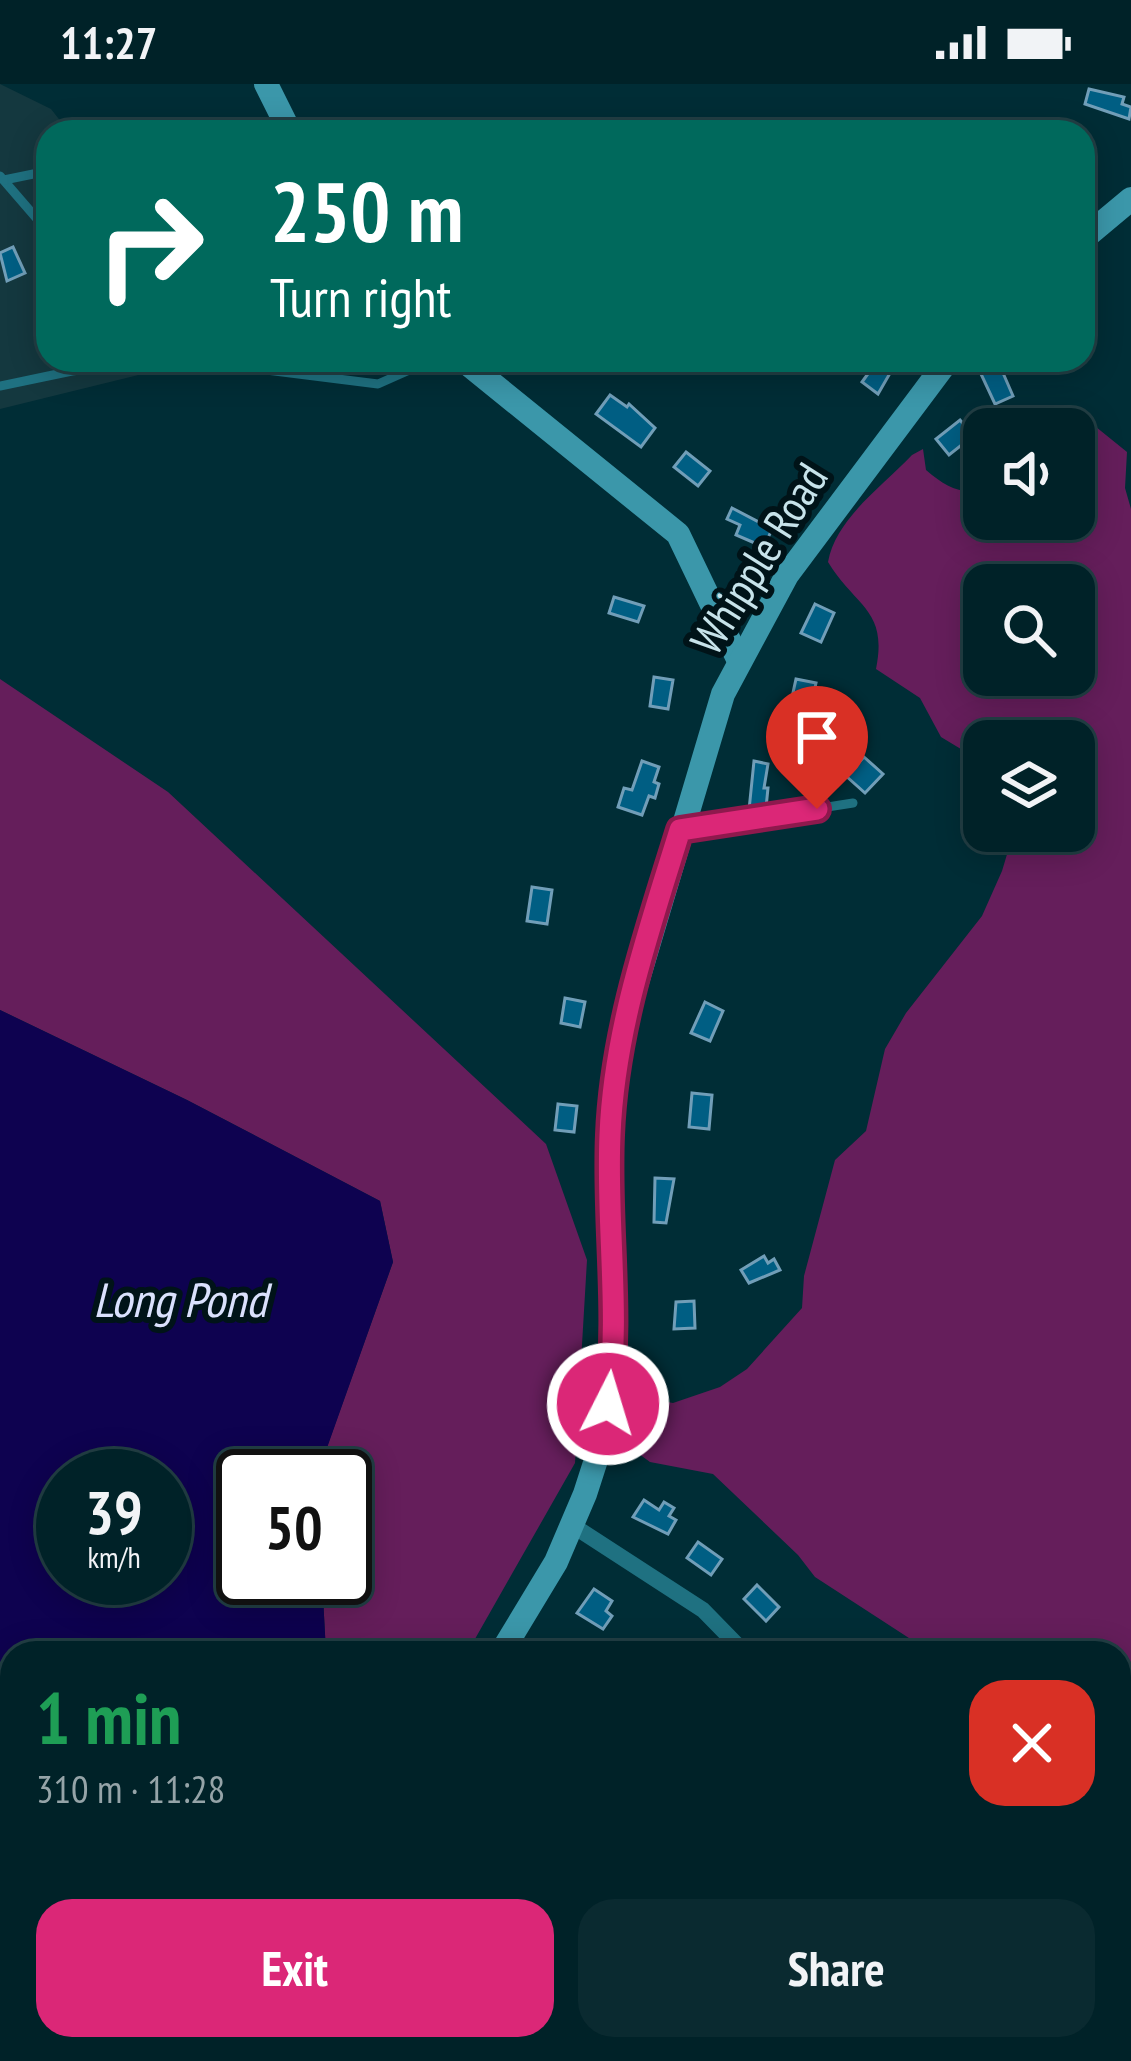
<!DOCTYPE html>
<meta charset="utf-8">
<style>
:root{--surface:#002228;--page:#0a2a30;--text:#f1f3f6;--muted:#95a4a8;--line:#223f45;--accent:#db2777}
body{margin:0;font-family:"PT Sans Narrow",sans-serif;background:var(--page);color:var(--text);height:100vh;display:flex;flex-direction:column;font-size:45px;white-space:nowrap}
*{box-sizing:border-box;margin:0}
p{font-size:39px;color:var(--muted)}
.icon{flex:none;width:66px;height:66px;fill:none;stroke:currentColor;stroke-width:2;stroke-linecap:round;stroke-linejoin:round}
.map{position:relative;flex:1;overflow:hidden}
.drawer{position:absolute;left:0px;top:1557px;width:1131px;height:420px;display:flex;flex-direction:column;background:var(--surface);border-radius:36px 36px 0 0;box-shadow:0 6px 30px #0003,0 0 0 3px var(--line)}
.drawer>*{flex:none}
.hud{position:absolute;left:36px;top:36px;width:1059px;height:252px;border-radius:36px;box-shadow:0 6px 30px #0003,0 0 0 3px var(--line);background:#00695c;color:#fff;overflow:hidden}
.tools{position:absolute;left:963px;top:324px;display:grid;gap:24px}
.tools a{display:grid;place-items:center;width:132px;height:132px;border-radius:24px;background:var(--surface);box-shadow:0 6px 30px #0003,0 0 0 3px var(--line);font-size:60px}
.speed{position:absolute;left:36px;top:1365px;display:flex;gap:24px;font-size:60px;font-weight:700;text-align:center}
.speed>*{display:grid;place-content:center;width:156px;height:156px;border-radius:50%;background:var(--surface);box-shadow:0 6px 30px #0003,0 0 0 3px var(--line);line-height:1}
.speed small{font-size:30px;font-weight:400}
.speed .limit{border:6px solid #111;border-radius:18px;background:#fff;color:#111}
.pin{position:absolute;display:grid;place-items:center;width:102px;height:102px;color:#fff;margin:-123px -51px;border-radius:50% 50% 50% 0;rotate:-45deg;box-shadow:0 0 12px #0007}
.pin .icon{rotate:45deg}
.me{position:absolute;width:132px;margin:-66px;rotate:5deg;stroke-linejoin:round;filter:drop-shadow(0 0 9px #0008)}
.turn{display:flex;align-items:center;gap:42px;height:252px;padding:0 36px;font-size:54px}
.turn .icon{width:156px;height:156px;stroke-width:2.5}
.turn b{display:block;font-size:84px;line-height:102px}
.round{display:grid;place-items:center;flex:none;width:126px;height:126px;border-radius:36px;background:var(--page)}
.headline{display:flex;align-items:center;justify-content:space-between;height:204px;padding:0 36px}
h1{font-size:72px;font-weight:600;line-height:90px;color:#1e9e55}
.button{display:flex;gap:24px;margin-top:auto;padding:24px 36px}
.button a{flex:1;height:138px;border-radius:36px;background:var(--accent);color:#fff;font-size:48px;font-weight:600;line-height:138px;text-align:center}
.button a+a{background:var(--page);color:var(--text)}
.status{display:flex;justify-content:space-between;align-items:center;height:84px;padding:0 60px;background:var(--surface);direction:ltr}
.status svg{height:33px;fill:currentColor}
.map>svg:first-child{display:block}
.built{fill:#14383f}
.green{fill:#651e5b;fill-rule:evenodd}
.water{fill:#0e0250;fill-rule:evenodd}
.building{fill:#005e83;stroke:#719eb8;stroke-width:3}
.lines{fill:none;stroke-linecap:round;stroke-linejoin:round}
.lane{stroke:#1f7181;stroke-width:9}
.street{stroke:#1f7181;stroke-width:16}
.secondary{stroke:#3b97aa;stroke-width:24}
.route-casing{stroke:#8e194d;stroke-width:30}
.route{stroke:#db2777;stroke-width:21}
.labels{text-anchor:middle;dominant-baseline:central;stroke-width:12;stroke-linejoin:round;paint-order:stroke}
.street-label{font-size:45px;fill:#c7e3ea;stroke:#001318}
.water-label{font-size:48px;font-style:italic;fill:#dae1fd;stroke:#001318}
</style>
<div class="status"><b>11:27</b><svg viewBox="0 0 49 12"><path d="M0 12V9h3v3zM5 12V6h3v6zM10 12V3h3v9zM15 12V0h3v12zM26 1h20v11H26zM47 4h2v5h-2z"/></svg></div>
<div class="map">
<svg width="1131" height="1977" viewBox="0 0 1131 1977">
<rect width="100%" height="100%" fill="#002d36"/>
<path class="built" d="M0,0L51,25L69,48H48V276H171V283L0,325Z"/>
<g class="green">
<path d="M1075,326L1127,368L1125,404L1131,425V1977H944L939,1965H1119V1569H916L912,1556L815,1493L798,1471L713,1390L650,1378L635,1367L636,1325L652,1315L673,1319L720,1303L747,1285L802,1224L804,1192L835,1076L866,1047L885,965L906,929L982,832L1002,787L1014,747H1074V657H984V679L941,653L920,614L876,585C888,525 856,524 828,478C836,434 883,402 912,371L923,365L926,386C945,402 959,411 984,406V435H1074V345L1040,343L1047,334ZM984,501H1074V591H984Z"/>
<path d="M0,595L168,708L546,1060L587,1176L575,1379L467,1569H326L322,1494H345V1392L317,1391L393,1178L380,1117L187,1016L0,926Z"/>
</g>
<path class="water" d="M0,926L187,1016L380,1117L393,1178L317,1392H243V1494H322L326,1569H12V1670L0,1666ZM63,1392H165V1494H63Z"/>
<g class="building">
<path d="M1089,5L1124,13L1122,20L1131,23L1129,35L1085,20Z"/>
<path d="M13,163L25,189L7,197L0,169Z"/>
<path d="M855,276H882L893,284L878,310L862,298L870,287Z"/>
<path d="M1000,282L1013,312L995,320L981,290Z"/>
<path d="M610,311L627,323L629,320L655,344L641,363L596,330Z"/>
<path d="M960,336L973,352L949,371L936,355Z"/>
<path d="M686,368L710,387L698,402L674,383Z"/>
<path d="M732,424L772,445L764,463L736,451L740,441L727,435Z"/>
<path d="M614,513L644,522L638,538L609,529Z"/>
<path d="M815,520L834,529L821,558L801,549Z"/>
<path d="M654,593L673,596L668,625L650,622Z"/>
<path d="M796,595L816,599L811,623L791,618Z"/>
<path d="M864,673L883,690L865,709L846,692Z"/>
<path d="M642,677L659,683L654,698L659,700L655,714L649,712L642,731L618,723L624,704L632,706Z"/>
<path d="M754,677L768,680L764,704H768L766,724L749,726Z"/>
<path d="M532,803L552,806L547,840L527,837Z"/>
<path d="M565,914L585,918L580,943L561,939Z"/>
<path d="M705,918L723,927L710,957L691,949Z"/>
<path d="M692,1009L712,1011L709,1045L689,1043Z"/>
<path d="M558,1020L577,1022L574,1048L555,1046Z"/>
<path d="M655,1094L674,1095L666,1139L654,1138Z"/>
<path d="M764,1172L768,1179L774,1175L780,1186L749,1199L741,1186Z"/>
<path d="M694,1217L695,1244L674,1245L676,1218Z"/>
<path d="M644,1416L659,1426L664,1418L674,1424L669,1432L676,1436L668,1450L633,1433Z"/>
<path d="M698,1458L722,1475L711,1491L687,1474Z"/>
<path d="M757,1501L779,1523L766,1537L744,1515Z"/>
<path d="M594,1505L612,1517L606,1527L612,1532L603,1545L577,1529Z"/>
</g>
<g class="lines">
<g class="lane">
<path d="M0,92L38,136L48,161"/>
<path d="M4,96L48,87"/>
<path d="M187,276L378,300L432,276"/>
<path d="M0,302L72,287L156,276"/>
<path d="M687,745L853,719"/>
</g>
<g class="street">
<path d="M572,1441L703,1526L745,1569"/>
<path d="M858,1965L870,1977"/>
<path d="M217,1977L218,1965"/>
</g>
<g class="secondary">
<path d="M266,0L290,48"/>
<path d="M1083,155L1131,115"/>
<path d="M463,276L678,450L739,577"/>
<path d="M501,1569L556,1478L585,1410L604,1351L613,1289L610,1053L619,959L723,610L787,491L948,276"/>
<path d="M0,1795L12,1797"/>
<path d="M0,1850L12,1847"/>
<path d="M516,1965L519,1977"/>
</g>
</g>
<g class="lines">
<defs>
<path id="route" d="M608,1320C621,1231 606,1141 610,1051C614,946 649,846 680,746L817,725"/>
</defs>
<use href="#route" class="route-casing"/>
<use href="#route" class="route"/>
</g>
<g class="labels">
<g class="street-label">
<text transform="translate(758 474) rotate(-58)">Whipple Road</text>
</g>
<g class="water-label">
<text x="180" y="1215">Long Pond</text>
</g>
</g>
</svg>
<div class="tools">
<a><svg class="icon" aria-label="sound" viewBox="0 0 24 24"><path d="M4 9h4l5-4v14l-5-4H4zM17 9q2 3 0 6"/></svg></a>
<a><svg class="icon" aria-label="search" viewBox="0 0 24 24"><circle cx="10" cy="10" r="6"/><path d="M15 15l6 6"/></svg></a>
<a><svg class="icon" aria-label="layers" viewBox="0 0 24 24"><path d="M12 4l9 5-9 5-9-5zM3 14l9 5 9-5"/></svg></a>
</div>
<div class="speed"><div>39<small>km/h</small></div><div class="limit">50</div></div>
<div class="pin" style="left:817px;top:725px;background:#d93025"><svg class="icon" aria-label="arrive" viewBox="0 0 24 24"><path d="M6 21V4h12l-3 4 3 4H6"/></svg></div>
<svg class="me" style="left:608px;top:1320px" viewBox="-20 -20 40 40"><circle r="17" fill="#db2777" stroke="#fff" stroke-width="3"/><path d="M0-11L8 9 0 5-8 9z" fill="#fff"/></svg>
<div class="hud">
<div class="turn"><svg class="icon" aria-label="right" viewBox="0 0 24 24"><path d="M7 20v-9h11M14 6l5 5-5 5"/></svg><div><b>250 m</b>Turn right</div></div>
</div>
<section class="drawer">
<div class="headline"><div><h1>1 min</h1><p>310 m · 11:28</p></div><a class="round" style="background:#d93025;color:#fff"><svg class="icon" aria-label="close" viewBox="0 0 24 24"><path d="M6 6l12 12M18 6L6 18"/></svg></a></div>
<div class="button"><a>Exit</a><a>Share</a></div>
</section>
</div>
